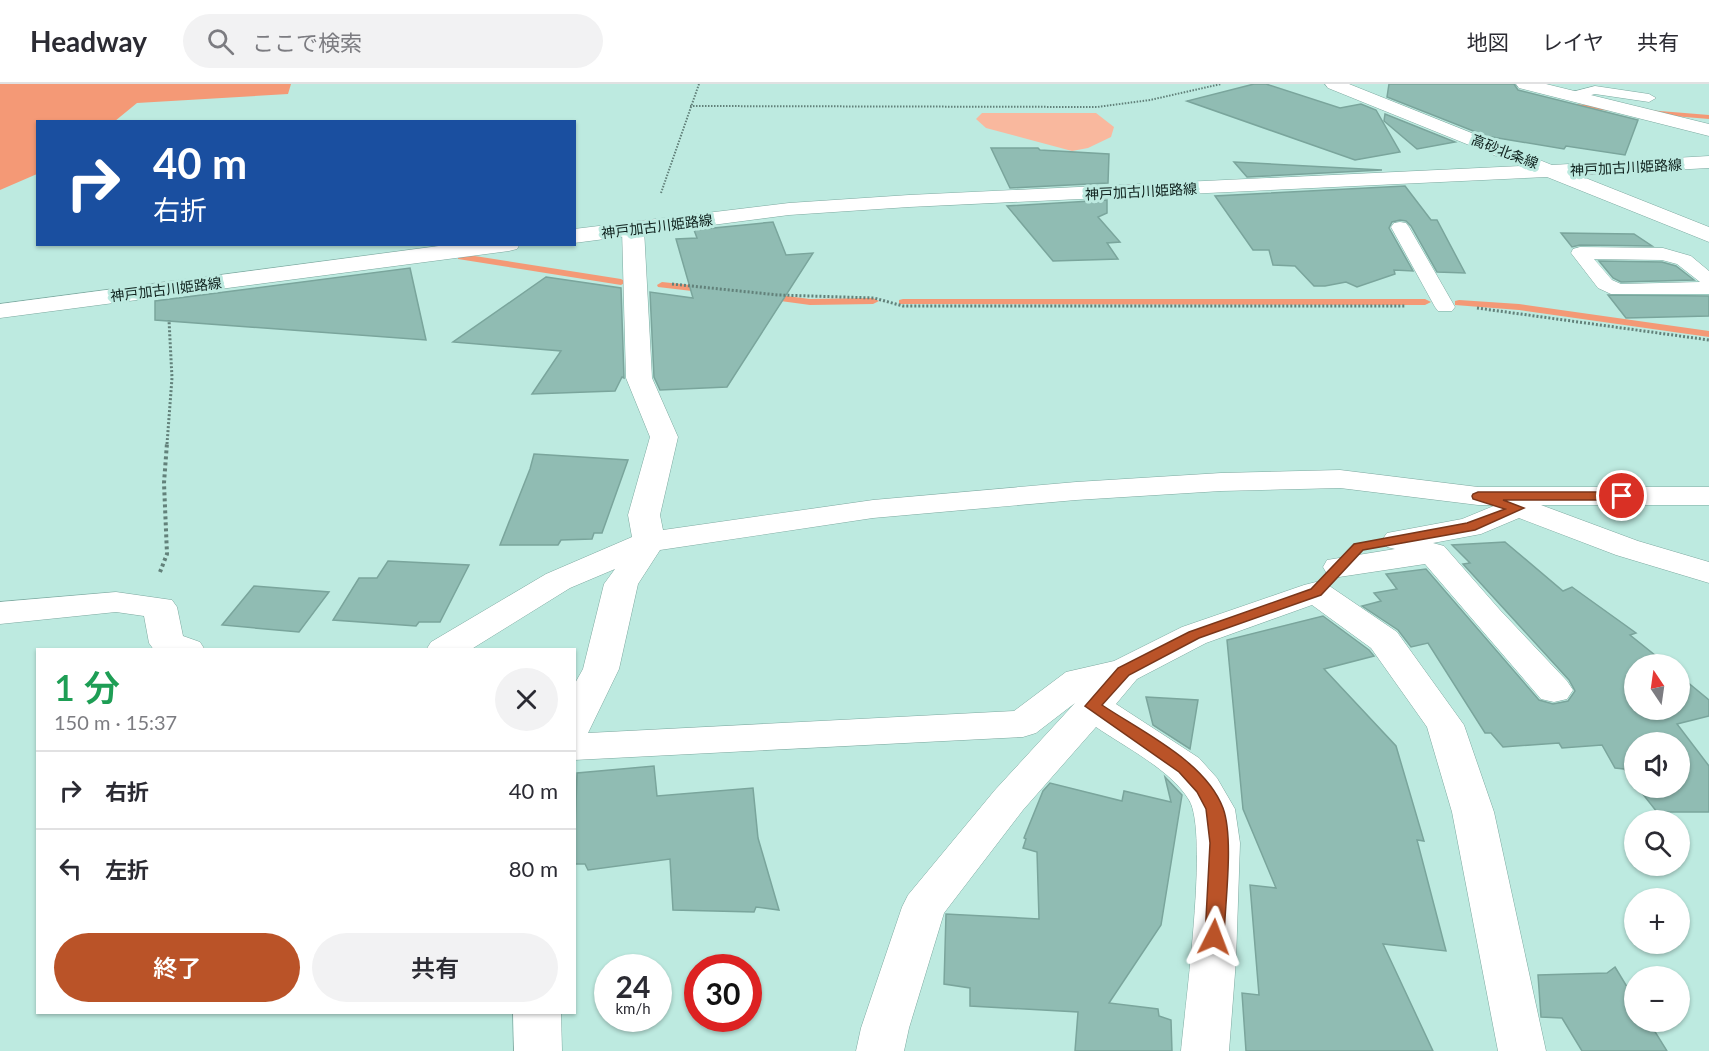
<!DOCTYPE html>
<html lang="ja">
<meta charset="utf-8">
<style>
:root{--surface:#fff;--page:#f2f2f3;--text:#2b2b33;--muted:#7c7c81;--line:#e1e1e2;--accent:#ba5328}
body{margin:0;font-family:Lato,"Noto Sans JP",sans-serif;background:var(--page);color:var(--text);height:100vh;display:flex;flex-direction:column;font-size:22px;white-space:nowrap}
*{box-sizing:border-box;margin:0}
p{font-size:20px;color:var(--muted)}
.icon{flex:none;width:33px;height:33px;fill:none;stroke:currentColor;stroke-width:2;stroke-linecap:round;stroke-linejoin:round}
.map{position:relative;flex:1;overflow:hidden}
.panel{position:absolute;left:36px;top:564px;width:540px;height:366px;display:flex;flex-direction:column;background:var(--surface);border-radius:0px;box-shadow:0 2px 4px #0004}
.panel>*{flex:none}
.guide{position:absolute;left:36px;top:36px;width:540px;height:126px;border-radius:0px;box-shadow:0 2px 4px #0004;background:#1a4fa0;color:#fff;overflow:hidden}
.needle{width:39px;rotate:347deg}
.buttons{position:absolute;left:1624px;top:570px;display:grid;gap:12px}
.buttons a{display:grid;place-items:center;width:66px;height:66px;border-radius:50%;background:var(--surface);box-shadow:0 2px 4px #0004;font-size:30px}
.speed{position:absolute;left:594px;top:870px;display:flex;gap:12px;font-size:30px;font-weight:700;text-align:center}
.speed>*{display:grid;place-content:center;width:78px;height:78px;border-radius:50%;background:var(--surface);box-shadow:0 2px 4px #0004;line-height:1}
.speed small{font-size:15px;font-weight:400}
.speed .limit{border:9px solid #d22;background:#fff;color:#111}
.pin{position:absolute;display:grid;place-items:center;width:51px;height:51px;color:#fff;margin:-26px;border:3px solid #fff;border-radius:50%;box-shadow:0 2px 6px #0007}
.me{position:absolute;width:66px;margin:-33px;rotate:3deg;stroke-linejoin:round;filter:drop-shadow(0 0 4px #0008)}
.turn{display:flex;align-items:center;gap:21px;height:126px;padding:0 18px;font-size:27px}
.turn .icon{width:78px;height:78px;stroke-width:2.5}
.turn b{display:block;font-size:42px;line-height:51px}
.round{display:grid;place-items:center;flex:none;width:63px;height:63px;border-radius:32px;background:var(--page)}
.overview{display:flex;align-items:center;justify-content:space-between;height:102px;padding:0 18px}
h1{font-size:36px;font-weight:600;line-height:45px;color:#1e9e55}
.button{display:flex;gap:12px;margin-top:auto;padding:12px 18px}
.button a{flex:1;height:69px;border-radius:36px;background:var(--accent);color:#fff;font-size:24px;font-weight:600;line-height:69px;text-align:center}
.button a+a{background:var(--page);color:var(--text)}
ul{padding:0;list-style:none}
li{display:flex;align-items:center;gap:18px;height:78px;padding:0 18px;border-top:2px solid var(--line)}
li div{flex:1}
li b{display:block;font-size:22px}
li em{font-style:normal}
header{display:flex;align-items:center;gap:36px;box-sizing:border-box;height:84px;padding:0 30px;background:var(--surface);border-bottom:2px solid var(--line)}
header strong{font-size:28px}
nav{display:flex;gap:33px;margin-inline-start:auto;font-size:21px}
.search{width:420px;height:54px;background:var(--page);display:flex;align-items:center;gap:15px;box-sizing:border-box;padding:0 21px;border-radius:33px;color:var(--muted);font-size:22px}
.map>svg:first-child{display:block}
.green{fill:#f9b89e}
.water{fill:#f49976}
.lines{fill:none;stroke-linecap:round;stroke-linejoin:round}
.stream{fill:#f49976;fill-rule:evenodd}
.building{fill:#90bcb3;stroke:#7aa59c;stroke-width:1.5}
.service-casing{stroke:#7da9a0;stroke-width:1}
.minor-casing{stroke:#7da9a0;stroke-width:1}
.primary-casing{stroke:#7da9a0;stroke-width:1}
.path-far2{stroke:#62817a;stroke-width:2;stroke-dasharray:1.5 1.5;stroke-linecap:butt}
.path-far1{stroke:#62817a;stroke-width:3;stroke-dasharray:2 2;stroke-linecap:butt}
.path{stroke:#62817a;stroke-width:4;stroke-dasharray:3 3;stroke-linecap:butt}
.service{fill:#fff;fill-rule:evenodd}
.minor{fill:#fff;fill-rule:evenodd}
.primary{fill:#fff;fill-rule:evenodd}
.route{fill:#ba5328;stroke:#79361a;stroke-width:1.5}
.labels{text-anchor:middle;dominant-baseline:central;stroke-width:6;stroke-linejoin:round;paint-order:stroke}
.far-street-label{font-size:14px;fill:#0f211d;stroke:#bdeae0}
</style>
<header>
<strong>Headway</strong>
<div class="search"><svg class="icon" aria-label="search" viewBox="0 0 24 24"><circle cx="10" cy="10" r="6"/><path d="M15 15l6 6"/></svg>ここで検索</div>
<nav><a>地図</a><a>レイヤ</a><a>共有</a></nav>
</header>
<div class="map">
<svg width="1709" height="967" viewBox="0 0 1709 967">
<rect width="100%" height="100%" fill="#bdeae0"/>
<path class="green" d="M982,29H1096L1114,43L1111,53L1088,64L1072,67L986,44L976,35Z"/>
<path class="water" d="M0,0H291L288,10L137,19L115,37L38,38L37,90L0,106Z"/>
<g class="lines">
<g class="stream">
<path d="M1562,19L1709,31V35L1565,23H1562Z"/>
<path d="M462,170L621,195L626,198L621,201L458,175V171Z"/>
<path d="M662,198L709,203L714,206L709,209L658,203L657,201Z"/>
<path d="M763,209L810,215L873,214L879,217L873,220L810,221L759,214V210Z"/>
<path d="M903,215H1425L1431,218L1425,221L899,220V216Z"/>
<path d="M1459,216L1519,220L1709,247V253L1519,226L1455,221V217Z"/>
</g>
</g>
<g class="building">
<path d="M1254,0H1266L1340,24L1361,20L1376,26L1400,68L1355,76L1187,17Z"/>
<path d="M1389,0H1514L1518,6L1638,36L1625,71L1566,62L1564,65L1486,52L1387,13Z"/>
<path d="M1385,30L1455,58L1417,65L1384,37Z"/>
<path d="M991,64H1038L1040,66L1109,70L1108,99L1010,104Z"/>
<path d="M1234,78L1382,86L1247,93Z"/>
<path d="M1405,102L1431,136H1437L1465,189L1437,188L1411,142L1406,137L1400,136L1392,138L1389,144L1413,187L1394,186L1395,190L1357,203L1346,198L1325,202H1314L1295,182L1273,181L1269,166H1253L1215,112Z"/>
<path d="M1107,116V129L1098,133L1120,158L1107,159L1118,175L1053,177L1007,122Z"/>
<path d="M773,138L786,171L813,169L727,303L660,306L654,293L650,208L693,214L676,155L697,154L694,146Z"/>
<path d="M1561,149L1634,150L1652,162L1580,161L1572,163Z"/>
<path d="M1599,177L1662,178L1676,182L1694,196L1621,198L1613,194Z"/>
<path d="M410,184L426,256L155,236V217Z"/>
<path d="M546,193L621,204L624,294L622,293L615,307L532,310L561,267L453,258Z"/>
<path d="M1608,211L1709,212V232L1626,234Z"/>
<path d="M534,370L628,376L602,449H594L592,455L561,456L558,461H500L530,385Z"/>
<path d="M1505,458L1563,507L1572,503L1636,549L1630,551L1666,580H1635V626H1680V592L1709,616V632L1677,640L1709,682V728H1657L1638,704H1680V658H1635V700L1624,685L1615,684L1602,661L1562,664L1559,659L1503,663L1491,649H1485L1428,559L1411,563L1398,546L1362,522L1381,517L1374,509L1397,505L1386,490L1426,485L1539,616L1553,620L1568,617L1575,607L1569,596L1463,480L1470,479L1452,461Z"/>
<path d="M388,477L469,481L440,538H419L416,542L333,536L359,494H377Z"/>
<path d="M254,502L329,508L299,548L222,541Z"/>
<path d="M1323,532L1369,566L1374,572L1324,585L1396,662L1424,757L1417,756L1446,867L1383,860L1433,967H1246L1242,909L1259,911L1250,801L1276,804L1243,725L1227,556Z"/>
<path d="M1146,613L1198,616L1190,665L1153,641Z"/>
<path d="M654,682L657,712L753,704L758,754L779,826L756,823L754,828L673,826L670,775L588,786L585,780H574L577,689Z"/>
<path d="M1165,693L1182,711L1161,841L1109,919L1158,925L1159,932L1171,936L1172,967H1075L1078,928L970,922V904L944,900L946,830L1039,835L1037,768L1023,764L1026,755L1024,754L1043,707L1050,699L1122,717L1124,707L1171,718Z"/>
<path d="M1615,883L1635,916V938H1649L1667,967H1582L1562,934L1541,933L1538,891L1607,889Z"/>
</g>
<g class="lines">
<defs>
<g id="service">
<path d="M1595,2L1649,10L1656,14L1649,18L1595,10L1573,16L1566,12L1568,9Z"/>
<path d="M1400,138L1406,139L1409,143L1455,223L1452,227H1438L1435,223L1391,143L1394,139Z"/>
<path d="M1580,163L1663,164L1691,172L1709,187V210H1611L1598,204L1571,169L1573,165ZM1594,175L1662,176L1677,180L1700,198L1621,200L1612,196Z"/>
</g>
<g id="minor">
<path d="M1516,0H1546L1709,40V52L1519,4Z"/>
<path d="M633,138L641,140L644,145L652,294L678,353L660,431L663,446L873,416L1076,398L1221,389L1340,386L1478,403H1709V421H1541L1638,457L1709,478V499L1616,471L1519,434L1481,450L1433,459L1444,462L1500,526L1567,597L1573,606L1567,615L1554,618L1541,615L1425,480L1339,493L1327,490L1323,483L1327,476L1395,465L1387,463L1382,456L1387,449L1462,435L1496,421H1478L1340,404L1221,407L1076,416L873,434L660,466L638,500L619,585L588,649L1014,627L1066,588L1114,577L1182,543L1304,501L1316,498L1328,501L1397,548L1464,641L1494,728L1546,967H1498L1452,728L1427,643L1371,564L1312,521L1206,559L1137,595L1116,620L1199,674L1217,694L1235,725L1240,759L1236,876L1229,967H1181C1185,921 1209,748 1189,716C1171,686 1125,663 1096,643L1023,726L944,829L909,944L904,967H856L861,944L902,823L908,811L995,706L1075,619L1036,649L1023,653L574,676V601L583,585L604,500L615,485L570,504L470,566H426L431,558L546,490L632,453L628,431L650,353L626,294L622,145L625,140Z"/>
<path d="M116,508L172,516L177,523L183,552L200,558L205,566H154L149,559L144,532L116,528L0,540V518Z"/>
<path d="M513,928H561L562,967H514Z"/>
</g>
<g id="primary">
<path d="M1325,0H1349L1552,81L1709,72V84L1578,91L1709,143V158L1547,93L909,123L789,131L574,159V145L789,119L909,111L1521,82L1328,4Z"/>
<path d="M454,160H520L517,165L509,167L0,234V220Z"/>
</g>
</defs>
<use href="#service" class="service-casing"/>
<use href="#minor" class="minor-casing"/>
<use href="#primary" class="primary-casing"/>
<g class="path-far2">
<path d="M690,22L1097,23L1150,16L1221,0"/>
<path d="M661,109L699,0"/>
</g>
<g class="path-far1">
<path d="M672,200L778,211L874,214L903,222H1406"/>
<path d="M1477,224L1709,256"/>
<path d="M167,360L172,294L169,236"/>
</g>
<path class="path" d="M160,488L167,470L164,399L167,359"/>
<use href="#service" class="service"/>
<use href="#minor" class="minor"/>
<use href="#primary" class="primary"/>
</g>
<path class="route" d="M1478,408H1622L1628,412L1622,416H1503L1524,424L1475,446L1363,466L1321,511L1199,554L1129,591L1102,621C1142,648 1205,677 1223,724C1234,754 1225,819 1224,853L1221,858L1214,860L1208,858L1205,853L1210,759L1206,725L1197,708L1179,688L1085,622L1118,584L1189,548L1311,505L1354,460L1467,439L1505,425L1473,415L1472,412L1473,410Z"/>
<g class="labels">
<g class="far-street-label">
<text transform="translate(1505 67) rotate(21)">高砂北条線</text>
<text transform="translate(1626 83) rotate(-3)">神戸加古川姫路線</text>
<text transform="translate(1141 107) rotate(-3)">神戸加古川姫路線</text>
<text transform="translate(657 142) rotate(-7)">神戸加古川姫路線</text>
<text transform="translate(166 205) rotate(-7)">神戸加古川姫路線</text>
</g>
</g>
</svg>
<div class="buttons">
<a><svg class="needle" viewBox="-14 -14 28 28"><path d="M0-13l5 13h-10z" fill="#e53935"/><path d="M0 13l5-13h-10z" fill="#7c7c81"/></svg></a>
<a><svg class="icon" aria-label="sound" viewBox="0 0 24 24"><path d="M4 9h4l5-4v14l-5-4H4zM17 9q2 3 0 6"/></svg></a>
<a><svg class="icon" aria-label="search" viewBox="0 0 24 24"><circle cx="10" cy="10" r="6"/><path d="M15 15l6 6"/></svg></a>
<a>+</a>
<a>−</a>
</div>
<div class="speed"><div>24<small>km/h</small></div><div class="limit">30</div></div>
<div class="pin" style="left:1622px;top:412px;background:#d93025"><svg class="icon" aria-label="arrive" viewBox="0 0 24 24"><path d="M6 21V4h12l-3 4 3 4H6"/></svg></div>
<svg class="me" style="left:1214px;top:853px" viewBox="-20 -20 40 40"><path d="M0-17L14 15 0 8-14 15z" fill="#ba5328" stroke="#fff" stroke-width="4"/></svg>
<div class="guide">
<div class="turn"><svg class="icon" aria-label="right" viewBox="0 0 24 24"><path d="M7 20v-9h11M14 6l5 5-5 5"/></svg><div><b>40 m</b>右折</div></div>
</div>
<section class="panel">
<div class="overview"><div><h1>1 分</h1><p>150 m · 15:37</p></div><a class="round"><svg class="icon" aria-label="close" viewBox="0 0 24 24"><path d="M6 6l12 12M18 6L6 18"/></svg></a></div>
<ul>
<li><svg class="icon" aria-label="right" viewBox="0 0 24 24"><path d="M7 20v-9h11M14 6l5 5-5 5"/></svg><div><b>右折</b></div><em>40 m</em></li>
<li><svg class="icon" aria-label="left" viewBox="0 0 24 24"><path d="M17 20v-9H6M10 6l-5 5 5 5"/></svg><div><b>左折</b></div><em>80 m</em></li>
</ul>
<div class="button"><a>終了</a><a>共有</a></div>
</section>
</div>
